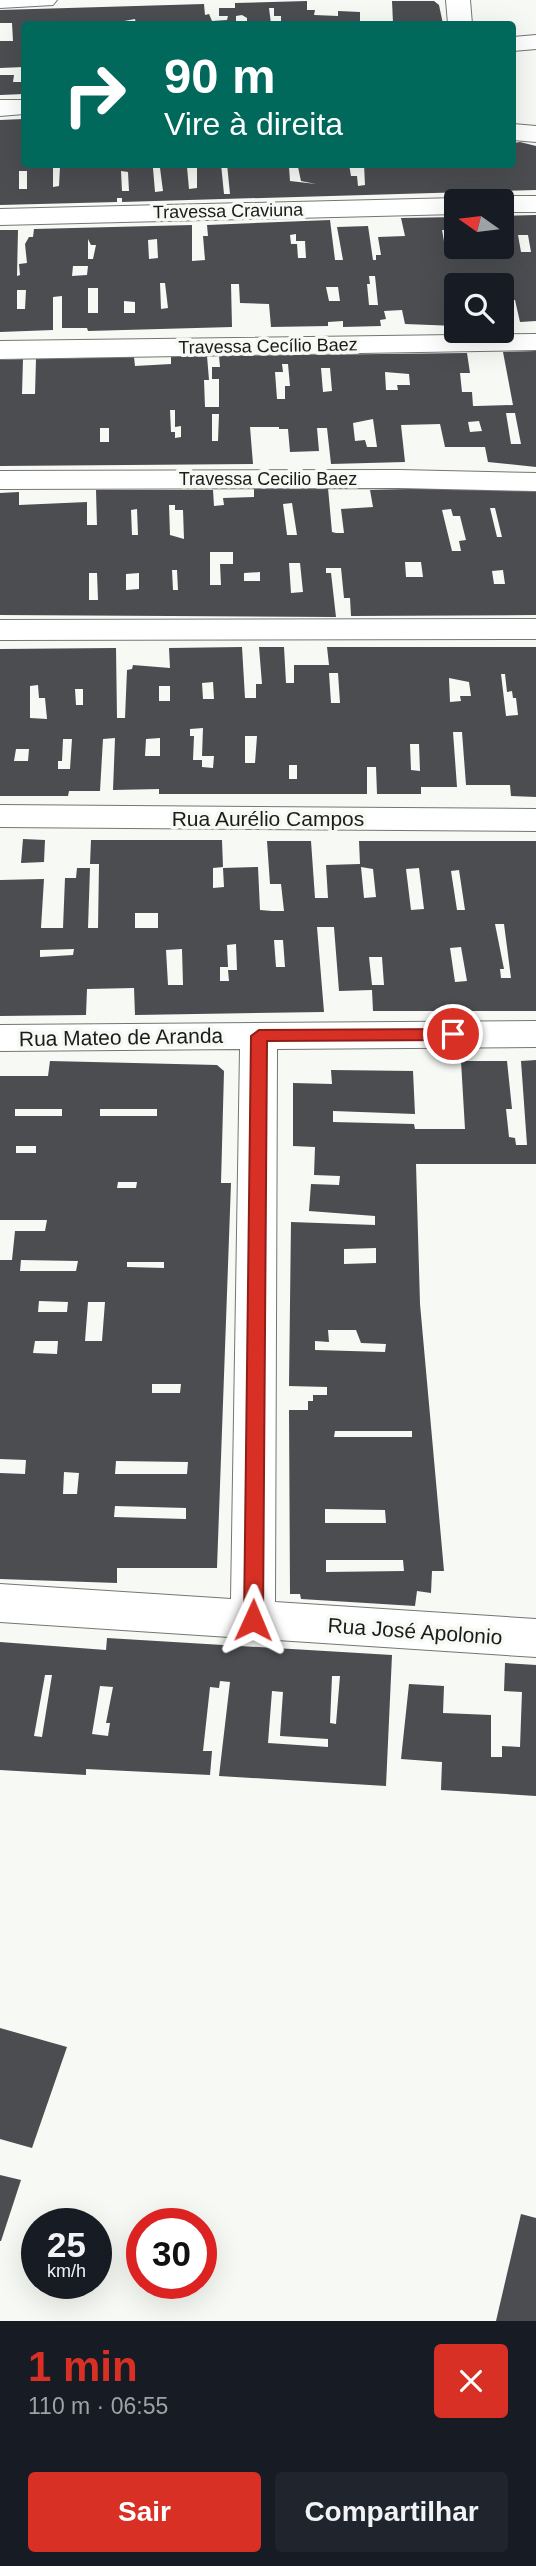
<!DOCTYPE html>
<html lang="pt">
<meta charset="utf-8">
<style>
:root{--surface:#171b24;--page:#20242c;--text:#f1f3f6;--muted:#9ea1a6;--accent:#d93025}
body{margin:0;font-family:Arial,sans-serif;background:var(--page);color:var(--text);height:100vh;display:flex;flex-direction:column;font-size:26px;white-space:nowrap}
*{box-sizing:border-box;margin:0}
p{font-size:23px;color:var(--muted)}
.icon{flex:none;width:38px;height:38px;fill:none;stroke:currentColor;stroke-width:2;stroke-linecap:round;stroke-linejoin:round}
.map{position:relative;height:2321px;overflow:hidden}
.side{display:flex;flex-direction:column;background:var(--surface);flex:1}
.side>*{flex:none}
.banner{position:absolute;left:21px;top:21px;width:495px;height:147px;border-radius:7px;box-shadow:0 7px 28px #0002;background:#00695c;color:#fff;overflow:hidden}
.needle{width:46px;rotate:284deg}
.controls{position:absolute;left:444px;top:189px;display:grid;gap:14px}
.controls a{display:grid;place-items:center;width:70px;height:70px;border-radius:7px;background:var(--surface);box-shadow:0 7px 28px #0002;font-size:35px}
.speed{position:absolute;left:21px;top:2208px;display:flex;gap:14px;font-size:35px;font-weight:700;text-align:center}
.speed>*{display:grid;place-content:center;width:91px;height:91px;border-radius:50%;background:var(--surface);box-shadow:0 7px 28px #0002;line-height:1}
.speed small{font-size:18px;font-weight:400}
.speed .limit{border:10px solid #d22;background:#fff;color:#111}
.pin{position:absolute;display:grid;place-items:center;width:60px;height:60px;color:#fff;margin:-30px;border:4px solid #fff;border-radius:50%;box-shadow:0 2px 7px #0007}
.me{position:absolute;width:77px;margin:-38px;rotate:1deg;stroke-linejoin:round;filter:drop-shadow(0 0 5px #0008)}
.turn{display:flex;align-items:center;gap:24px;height:147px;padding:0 28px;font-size:32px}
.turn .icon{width:91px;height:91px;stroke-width:2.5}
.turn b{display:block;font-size:49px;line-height:60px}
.round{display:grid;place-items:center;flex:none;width:74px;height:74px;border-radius:7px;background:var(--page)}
.overview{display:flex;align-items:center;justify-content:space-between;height:119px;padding:0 28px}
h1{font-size:42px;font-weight:800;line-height:52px;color:var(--accent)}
.cta{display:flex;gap:14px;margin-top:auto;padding:14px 28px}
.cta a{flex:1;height:80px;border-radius:7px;background:var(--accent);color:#fff;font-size:28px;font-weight:800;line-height:80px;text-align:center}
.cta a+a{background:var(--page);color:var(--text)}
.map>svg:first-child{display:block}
.building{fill:#4b4d50;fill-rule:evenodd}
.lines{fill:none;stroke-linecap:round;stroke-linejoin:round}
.minor-casing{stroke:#747672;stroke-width:2}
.minor{fill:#fff;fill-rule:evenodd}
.route{fill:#d93025;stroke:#8d1f18;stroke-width:2}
.labels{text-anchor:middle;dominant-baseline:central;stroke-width:7;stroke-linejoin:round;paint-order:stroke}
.far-street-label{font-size:18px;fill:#1b1c1b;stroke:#f6f9f4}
.street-label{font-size:21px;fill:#1b1c1b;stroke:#f6f9f4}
</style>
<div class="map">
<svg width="536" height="2321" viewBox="0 0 536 2321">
<rect width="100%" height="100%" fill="#f6f9f4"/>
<g class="building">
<path d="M307,1V10H315L314,15L338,16V11L360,12V24H281V16H274V8H269L271,24H247V18L242,15L236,16V24H136L135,19L108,24L71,21V24H24V67L0,68V41H13L12,23H0V10L204,4L205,15L209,14L212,21L227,20L228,16H219V8H235V3Z"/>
<path d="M392,1H434L439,5L443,24L393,23Z"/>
<path d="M0,75H14L13,82H24V94L0,95Z"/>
<path d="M24,119V164H221L224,194H230L227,164H349L351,176H357L358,186L365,185L364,164H513V143L520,142L536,146V190L122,202V198H117V202L0,205V120ZM53,167H60L59,186L53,187ZM187,167H197V188L189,189ZM289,167H298L301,181L316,184L290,181ZM153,168H160L163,191L155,192ZM19,171H27V189H19ZM121,171L128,172L129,191H122Z"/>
<path d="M536,215V321L520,322L515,300H502V285L451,284L457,305V326L405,324L402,310L384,311L386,319L380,320L381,326L343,327V321L328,322V326L271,327L269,304L240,303L239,284H231L232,327L88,331L87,328H62V296L53,297V330L0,332V230H18L17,276L20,275L19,264L27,263L25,244L29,237H33L34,229L192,225V261L205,260L203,236H208L207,225L330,220L335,260H343L337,227L368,226L373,260H376V255H381L378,237L405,236L401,218L457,217V247H484L486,257L494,256L492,247H502V216ZM442,230H453L455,247H445ZM296,234V241H305L306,258H298L297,244H291L290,235ZM518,235H528L531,252H521ZM88,239L91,245H96L93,259H88ZM157,239L158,258L149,259L148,240ZM73,266H88L87,275L72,276ZM369,276H375L378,305H369L367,284H370ZM160,283H165L168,308L161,309ZM326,287H338L340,301H329ZM88,288H98V313H88ZM17,290H26L25,309H17ZM124,301L135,302V313H124Z"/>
<path d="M536,351V467L488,462L485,447H445L440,424L401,425L405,462L331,464L327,428H317L319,451L290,452L288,429H279V427H250L253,464L0,466V360L23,359L22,394H35L36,359L134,357L135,366L171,364V357L207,356L209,380H204L205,407H219V379H212V367H220L219,356L467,353L470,373H460L462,392H472L473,406H477L513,405L503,352ZM282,364H288L290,386H285V399H277L275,372H283ZM321,368H330L332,391L323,392ZM385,372L409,374L410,385H397L398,390H386ZM170,410H175V427L181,426V437L175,438V432H171ZM506,413H515L521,444H511ZM212,414H219L218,441H212ZM373,419L377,447H367L365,440L355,441L353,423ZM479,421L482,431L470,432L468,422ZM100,428H109V442H100Z"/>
<path d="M484,487L536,492V615L351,616L350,598H344L341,568H326V573H331L336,617L0,615V493L19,492V505L87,502V525H97L96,490H213L214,506L224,505L223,498L254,497V489L328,488L332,532L336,533H344L341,509L373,507L370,490ZM292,503L297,535H287L283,504ZM169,505H175V510H183L184,539L170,535ZM490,508H495L502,537H497ZM137,509L138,535H132L131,510ZM451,509L453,516H460L466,540L459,541L461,551H452L442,510ZM210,552H233V564H220L221,585H210ZM405,562H421L423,577H406ZM289,563H300L303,592L291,593ZM172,570H177L178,590H173ZM503,570L505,584H494L492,571ZM260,572V581H244V573ZM89,573H97L98,600H89ZM139,573V589L126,590V574Z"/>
<path d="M242,647L245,698H256V684H262L259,647H284L286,683H294V665H329L327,647H536V797L511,796L510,785H466L462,732H453L457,787H421V794H377L376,767H367V794H159V789L113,790L115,738L103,739L100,791H69L68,796H0V649L116,648L117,718H125L127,670L132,669L133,665L170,668L169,648ZM329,673H338L340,703H331ZM501,674H505L507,692L512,691L513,698H516L518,715L506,716ZM449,678L469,682L471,696H460L461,701L450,702ZM213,682L214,699H203L202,683ZM38,685L39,698H45L47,719L30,718V686ZM159,686H170V701H159ZM75,689H83V705H76ZM203,728L202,756H214L213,768L202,767V760H193L194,736H190V729ZM245,736H257L255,763H245ZM160,738V756H145L146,739ZM63,739H72L70,769H58V761H62ZM410,744H419L420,771L411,770ZM16,749H29L28,761H14ZM289,765H297V779H289Z"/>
<path d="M23,839L45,840L44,862L21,863Z"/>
<path d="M91,840H222L223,867L213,868V888L224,887L223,868L258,867L260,910L272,911H284L281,884H270L267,841H311L315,898H328L326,865L360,864L359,841H536V1011H373L372,990L339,991L334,927H317L324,1012L135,1015L134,988L87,989L86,1015L0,1016V880L44,879L41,928H63L65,878H76L77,868H90L88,928H98L99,864H90ZM361,867L373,869L376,897L364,898ZM419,868L424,909L411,910L406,869ZM459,870L465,910H457L451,871ZM135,913H158V928H135ZM495,924H504L511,978H501L500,969H504ZM274,940H283L285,967H276ZM236,944L237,970H228L229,981H220V967H228L227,945ZM461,947L467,981L455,982L450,948ZM74,949L73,955L40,957V950ZM182,949L183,985H168L166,950ZM369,957H382L384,985H372Z"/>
<path d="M536,1060V1164H416L420,1304L444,1571H432L431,1593L417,1591L415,1606L301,1599L300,1594H290L289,1410H308V1401H313V1395H327V1387L289,1386L291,1222L375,1225V1216L309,1211L311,1184L339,1185L340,1176L314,1175L315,1147L293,1146V1083L332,1084L331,1070L413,1071L415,1114L333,1111V1122L414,1124L415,1129H465L461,1061H507L512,1109H506L509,1137L515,1138L516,1145H527L521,1061ZM376,1248V1263L344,1264V1249ZM328,1330H356L361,1343L386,1344L385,1352L315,1350V1341L329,1342ZM335,1431H412V1437H334ZM325,1509L385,1510L386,1523H325ZM326,1560H403L404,1571L326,1572Z"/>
<path d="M50,1061L217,1065L224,1071L221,1183H231L217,1568H117V1583L0,1579V1473L25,1474L26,1460L0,1459V1260H12L15,1231H45L47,1220H0V1076H48ZM15,1109H62V1116H15ZM100,1109H157V1116H100ZM16,1146H36V1153H16ZM118,1182H137L136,1188H117ZM21,1260L78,1261L76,1271H20ZM127,1262H164V1268L127,1267ZM39,1301L68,1302L67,1312H38ZM88,1302H105L102,1341H85ZM35,1341H58L57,1354L33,1353ZM152,1384H181L180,1393H152ZM116,1461L188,1462L187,1474H115ZM64,1472L79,1473L77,1494H63ZM115,1506L186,1508V1519L114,1517Z"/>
<path d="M107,1638L392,1655L386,1786L219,1776L230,1682L220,1681L219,1688L210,1687L203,1751H212L210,1775L86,1769V1775L0,1770V1642L106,1650ZM45,1675H52L42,1737L34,1736ZM332,1676H340L336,1724L330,1723ZM100,1686L113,1687L106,1723H110L108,1736L92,1734ZM272,1691L283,1692L280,1736L328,1739V1747L268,1743Z"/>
<path d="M505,1663L536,1665V1796L441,1790L442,1762L401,1759L409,1684L444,1686L443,1713L491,1715V1757H502V1746L520,1747L522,1692L504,1691Z"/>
<path d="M0,2028L67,2047L32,2148L0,2139Z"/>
<path d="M0,2175L21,2180L1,2241H0Z"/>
<path d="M521,2214L536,2218V2321H496Z"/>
</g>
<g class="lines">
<defs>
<g id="minor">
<path d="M0,0H57L53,5L0,8Z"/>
<path d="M446,0H470L472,24H448Z"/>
<path d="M536,35V49L513,51V37Z"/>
<path d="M0,100H24V114L0,116Z"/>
<path d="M513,124L536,126V142L513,140Z"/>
<path d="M502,196H536V212H502V201H491Z"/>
<path d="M457,198L467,201H457V214L0,225V209Z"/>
<path d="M536,334V350L0,359V341Z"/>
<path d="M399,470L536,473V491L399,488L0,489V471Z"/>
<path d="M536,619V639L0,640V620Z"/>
<path d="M0,805L536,809V831L0,827Z"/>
<path d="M536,1021V1047L277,1049L275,1602L536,1619V1657L0,1622V1584L231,1599L240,1049L0,1051V1025Z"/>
</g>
</defs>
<use href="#minor" class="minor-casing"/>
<use href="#minor" class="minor"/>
</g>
<path class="route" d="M453,1029L461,1034L453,1040L267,1041L263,1620L260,1626H247L244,1620L251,1036L259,1030Z"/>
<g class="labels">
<g class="far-street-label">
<text transform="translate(228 211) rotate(-1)">Travessa Craviuna</text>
<text transform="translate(268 346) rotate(-1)">Travessa Cecílio Baez</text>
<text x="268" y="479">Travessa Cecilio Baez</text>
</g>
<g class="street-label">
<text x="268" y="818">Rua Aurélio Campos</text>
<text transform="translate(121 1037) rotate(-1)">Rua Mateo de Aranda</text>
<text transform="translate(415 1631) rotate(4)">Rua José Apolonio</text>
</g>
</g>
</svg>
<div class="controls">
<a><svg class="needle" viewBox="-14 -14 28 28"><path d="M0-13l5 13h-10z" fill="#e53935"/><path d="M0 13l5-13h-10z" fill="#9ea1a6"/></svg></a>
<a><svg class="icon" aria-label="search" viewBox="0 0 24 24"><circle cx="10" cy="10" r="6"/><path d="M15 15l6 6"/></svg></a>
</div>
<div class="speed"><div>25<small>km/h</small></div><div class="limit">30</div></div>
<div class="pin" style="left:453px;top:1034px;background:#d93025"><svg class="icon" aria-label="arrive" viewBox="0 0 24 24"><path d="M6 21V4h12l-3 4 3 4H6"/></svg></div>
<svg class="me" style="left:253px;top:1620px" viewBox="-20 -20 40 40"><path d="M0-17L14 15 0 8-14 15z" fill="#d93025" stroke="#fff" stroke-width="4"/></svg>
<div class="banner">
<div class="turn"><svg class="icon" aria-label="right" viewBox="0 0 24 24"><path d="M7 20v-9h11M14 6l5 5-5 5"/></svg><div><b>90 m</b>Vire à direita</div></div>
</div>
</div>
<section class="side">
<div class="overview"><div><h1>1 min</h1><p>110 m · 06:55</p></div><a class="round" style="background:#d93025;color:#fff"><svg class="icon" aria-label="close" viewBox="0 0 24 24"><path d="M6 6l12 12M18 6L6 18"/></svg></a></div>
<div class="cta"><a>Sair</a><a>Compartilhar</a></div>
</section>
